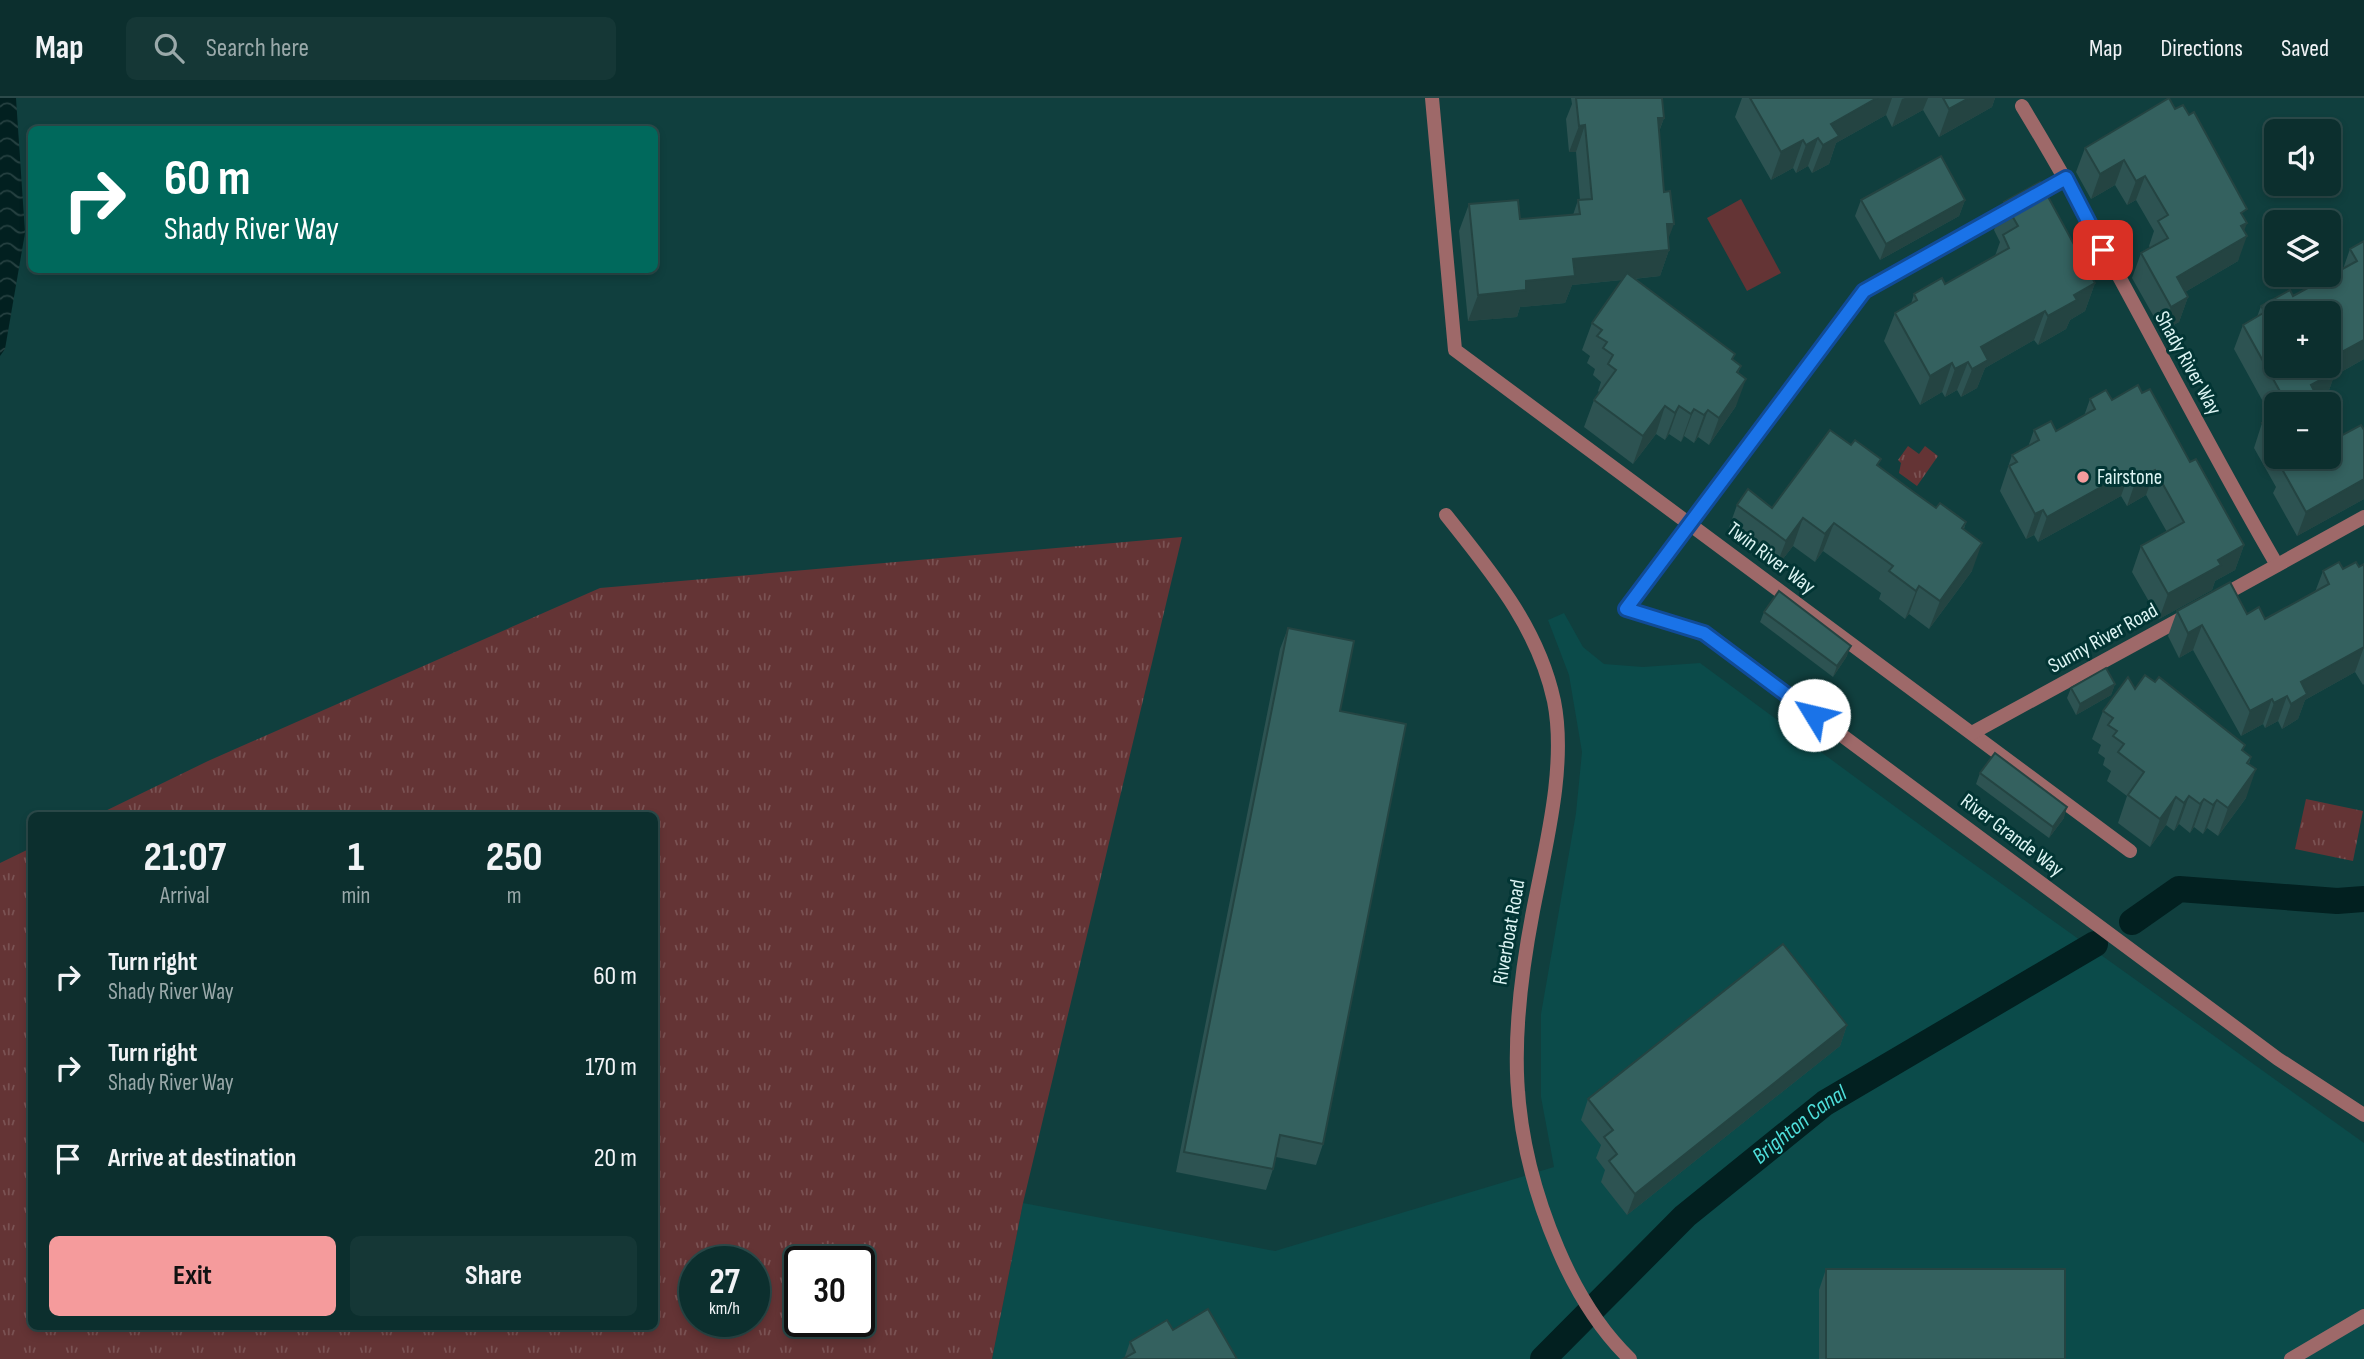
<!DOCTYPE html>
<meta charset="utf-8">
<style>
:root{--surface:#0c2f2e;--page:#153736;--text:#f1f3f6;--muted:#9aa9aa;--line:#2c4a4a;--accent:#f59b9c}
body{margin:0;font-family:"Sofia Sans Condensed",sans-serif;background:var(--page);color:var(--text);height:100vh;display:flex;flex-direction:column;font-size:26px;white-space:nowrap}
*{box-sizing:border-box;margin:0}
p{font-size:23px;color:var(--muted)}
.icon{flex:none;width:38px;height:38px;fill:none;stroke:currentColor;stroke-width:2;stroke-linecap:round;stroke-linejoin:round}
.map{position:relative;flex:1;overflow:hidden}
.panel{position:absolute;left:28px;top:714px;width:630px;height:518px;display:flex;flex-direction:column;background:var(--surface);border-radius:10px;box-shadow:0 4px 10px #0003,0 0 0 2px var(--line)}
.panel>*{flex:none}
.top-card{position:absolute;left:28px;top:28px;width:630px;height:147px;border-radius:10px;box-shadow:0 4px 10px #0003,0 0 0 2px var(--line);background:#00695c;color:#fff;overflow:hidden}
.buttons{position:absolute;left:2264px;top:21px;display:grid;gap:14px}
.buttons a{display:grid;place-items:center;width:77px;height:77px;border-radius:10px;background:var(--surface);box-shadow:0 4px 10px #0003,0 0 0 2px var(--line);font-size:35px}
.speed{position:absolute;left:679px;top:1148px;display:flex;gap:14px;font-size:35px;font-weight:700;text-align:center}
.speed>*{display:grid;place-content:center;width:91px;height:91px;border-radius:50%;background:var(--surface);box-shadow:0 4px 10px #0003,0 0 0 2px var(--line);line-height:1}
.speed small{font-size:18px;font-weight:400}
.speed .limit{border:4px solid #111;border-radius:10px;background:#fff;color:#111}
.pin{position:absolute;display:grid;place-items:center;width:60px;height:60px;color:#fff;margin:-30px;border-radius:14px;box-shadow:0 4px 10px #0006}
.me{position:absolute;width:77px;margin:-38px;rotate:306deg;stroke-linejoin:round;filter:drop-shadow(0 0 5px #0008)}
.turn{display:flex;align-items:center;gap:24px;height:147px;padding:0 21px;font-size:32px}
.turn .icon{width:91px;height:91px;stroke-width:2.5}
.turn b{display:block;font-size:49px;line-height:60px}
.eta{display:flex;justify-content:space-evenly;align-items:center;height:119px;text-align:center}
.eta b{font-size:42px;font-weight:700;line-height:49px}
.primary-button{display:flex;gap:14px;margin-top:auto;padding:14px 21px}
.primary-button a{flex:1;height:80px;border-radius:10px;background:var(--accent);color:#111;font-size:28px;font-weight:700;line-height:80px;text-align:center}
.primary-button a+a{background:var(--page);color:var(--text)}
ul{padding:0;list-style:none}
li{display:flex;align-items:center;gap:21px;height:91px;padding:0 21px}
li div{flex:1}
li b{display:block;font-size:26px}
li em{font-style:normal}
header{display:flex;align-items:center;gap:42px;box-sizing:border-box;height:98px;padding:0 35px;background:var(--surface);border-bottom:2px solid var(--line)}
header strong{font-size:33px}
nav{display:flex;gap:38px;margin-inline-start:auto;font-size:24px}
.search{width:490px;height:63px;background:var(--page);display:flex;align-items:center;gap:18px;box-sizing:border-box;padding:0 24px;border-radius:10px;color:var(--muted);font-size:26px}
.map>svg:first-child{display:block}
.built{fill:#0b4b4a}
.grass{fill:url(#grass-tufts);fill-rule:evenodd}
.garden{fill:#643435}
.water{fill:url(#water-waves)}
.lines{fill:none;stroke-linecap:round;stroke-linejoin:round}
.canal{stroke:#022020;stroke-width:26}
.minor{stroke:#9e6969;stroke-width:14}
.wall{fill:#2d5352}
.shaded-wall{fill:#244442}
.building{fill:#34615f;stroke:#244442;stroke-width:2}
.route-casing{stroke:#114b97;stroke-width:18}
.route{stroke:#1a73e8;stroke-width:12}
.poi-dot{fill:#f59b9c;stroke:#023534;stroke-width:2.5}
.labels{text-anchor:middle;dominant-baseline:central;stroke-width:6;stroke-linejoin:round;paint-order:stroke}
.street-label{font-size:21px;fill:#ddf5f4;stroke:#023534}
.poi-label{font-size:21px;fill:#ddf5f4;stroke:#023534;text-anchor:start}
.water-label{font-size:23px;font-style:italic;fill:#4eddd9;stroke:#023534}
</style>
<header>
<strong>Map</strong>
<div class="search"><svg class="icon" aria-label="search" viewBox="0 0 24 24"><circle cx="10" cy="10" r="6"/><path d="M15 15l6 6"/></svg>Search here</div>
<nav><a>Map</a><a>Directions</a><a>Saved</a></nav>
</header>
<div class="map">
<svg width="2364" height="1261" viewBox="0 0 2364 1261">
<defs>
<pattern id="grass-tufts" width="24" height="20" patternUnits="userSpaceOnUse" patternTransform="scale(1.75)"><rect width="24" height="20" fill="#643435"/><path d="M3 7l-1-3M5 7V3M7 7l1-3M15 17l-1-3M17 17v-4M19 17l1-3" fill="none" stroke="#7a5253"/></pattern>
<pattern id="water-waves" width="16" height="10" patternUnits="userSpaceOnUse" patternTransform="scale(1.75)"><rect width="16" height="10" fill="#022020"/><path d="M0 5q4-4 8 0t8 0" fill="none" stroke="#264141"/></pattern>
</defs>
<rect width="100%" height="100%" fill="#103f3e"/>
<path class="built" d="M1564,515L1583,549L1604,566L1643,569L1700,565L1950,749L2364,1045V1261H992L1023,1105L1275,1153L1554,1069L1541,999V916L1576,715L1582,654L1569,577L1548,522Z"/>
<g class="grass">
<path d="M1908,348L1919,356L1925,348L1938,358L1917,388L1899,375L1901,365L1898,362Z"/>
<path d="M1182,439L1023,1105L992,1261H0V765L31,750L32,1228H654V718L97,717L208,663L600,490ZM695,1164H754V1223H695ZM800,1164H859V1223H800Z"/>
<path d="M2306,701L2363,713L2353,763L2295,751Z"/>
</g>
<path class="garden" d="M1741,101L1781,175L1747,193L1707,120Z"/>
<path class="water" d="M0,0H16L25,135L5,251L0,258Z"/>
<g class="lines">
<g class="canal">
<path d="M2132,824L2179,791L2337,803L2364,801"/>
<path id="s1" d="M1543,1261L1685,1118L1825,1005L2095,846"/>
</g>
<g class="minor">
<path d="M1432,0L1455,252L2130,753"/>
<path d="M2022,8C2113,158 2189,316 2277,467"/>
<path d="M2066,81L1864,193L1626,511L1704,535L2278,961L2364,1017"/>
<path d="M1446,417C1492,475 1538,529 1554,603C1567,668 1545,750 1533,813C1509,938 1507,1032 1558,1151C1575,1191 1599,1231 1630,1261"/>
<path d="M2218,500L2364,419"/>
<path d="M1972,635L2188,517"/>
<path d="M2291,1261L2364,1218"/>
</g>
</g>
<g class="wall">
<path d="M1571,0H1662L1664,20L1659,34L1669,152L1660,178L1634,181L1741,268L1738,275L1736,308L1709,347L1698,339L1694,345L1684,338L1681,344L1669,336L1665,342L1656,336L1633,366L1584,329L1594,302L1600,295L1598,293L1601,284L1593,277L1595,271L1587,265L1590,258L1582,252L1592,225L1622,182L1572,187L1565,205L1520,209L1517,219L1468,223L1459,133L1469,106L1520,121L1573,117L1578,102H1580L1576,54H1569L1566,21L1572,6Z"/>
<path d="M1742,0H1995L1992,9L1939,39L1923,12L1892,29L1886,17L1836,45L1829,66L1812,75L1808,68L1796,75L1793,70L1771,82L1735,19Z"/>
<path d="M2169,0L2244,119V133L2238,163L2185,194L2188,199L2179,224L2162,233L2132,180L2141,155L2150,150L2149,148L2154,133L2136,102L2127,107L2115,87L2091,101L2076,74L2085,50Z"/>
<path d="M1861,102H1965L1959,118L1880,162L1855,118Z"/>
<path d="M2004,104L2095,185L2085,213L2070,222L2066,231L2038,247L2034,242L1985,270L1977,290L1961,299L1957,292L1945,299L1942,294L1920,307L1884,243L1895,215L1911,206L1914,196L1945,186L1995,158L2000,144L1994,132Z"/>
<path d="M2364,143V261L2334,278L2327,298L2319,302L2321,306H2277V359H2329L2339,339L2364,332V401L2297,438L2273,395L2276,389L2254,350L2262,325L2272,320L2234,251L2243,227L2257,219L2261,208L2293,198L2343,171L2350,151Z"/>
<path d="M2142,295L2190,364L2244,447L2235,472L2215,483L2212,492L2159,521L2132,474L2141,448L2167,434L2146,397L2127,408L2121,398L2038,444L2034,437L2026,441L2000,393L2012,357L2028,349L2034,332L2056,333L2084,318L2090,301L2112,302Z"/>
<path d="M1878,368L1936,410L1966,424L1964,431L1972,473L1929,531L1909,516L1905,521L1879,501L1881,495L1823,453L1815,464L1793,448L1775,471L1727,435L1737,407L1772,410Z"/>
<path d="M2364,466V586L2363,587L2355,574L2305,602L2298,621L2282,631L2278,623L2265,630L2263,626L2241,638L2193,552L2179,560L2168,538L2177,513L2247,516L2265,521L2315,494L2323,473L2359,469Z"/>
<path d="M1764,514L1847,558L1833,579L1760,524Z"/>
<path d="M1288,530L1340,613L1323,1046L1316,1067L1276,1059L1273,1071L1266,1092L1176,1074L1280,551Z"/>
<path d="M2115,586L2111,597L2076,617L2067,600L2071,590Z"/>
<path d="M2135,591L2243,653L2251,659L2249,666L2246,700L2218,738L2207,730L2203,736L2194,729L2190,735L2179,726L2174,733L2166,727L2150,749L2118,725L2127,698L2107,683L2111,673L2103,667L2105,660L2098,655L2101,647L2092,641L2103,613Z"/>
<path d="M1980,675L2064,720L2049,740L1976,686Z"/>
<path d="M1847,927L1840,948L1627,1117L1601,1084L1605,1072L1596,1060L1601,1047L1581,1022L1588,1001Z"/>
<path d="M1826,1171L2065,1261H1819V1192Z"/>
<path d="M1173,1232L1124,1261L1130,1244Z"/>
</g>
<g class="shaded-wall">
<path d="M1877,0H1892L1886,17L1836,45L1829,66L1812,75L1831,26Z"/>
<path d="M1905,0H1928L1923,12L1892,29L1902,1Z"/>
<path d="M1969,0H1995L1992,9L1939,39L1949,11Z"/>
<path d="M1658,20H1664L1654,46Z"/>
<path d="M1585,27L1576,54H1569L1579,28Z"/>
<path d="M1818,40L1808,68L1796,75L1806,47Z"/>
<path d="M1803,42L1793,70L1771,82L1781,54Z"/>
<path d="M2124,62L2115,87L2091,101L2100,76Z"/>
<path d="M2145,78L2136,102L2127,107L2136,83Z"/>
<path d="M1965,102L1959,118L1880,162L1886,146Z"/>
<path d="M2247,125L2241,141L2247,138L2238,163L2168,204L2177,179L2241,128Z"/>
<path d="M1667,126H1674L1664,152H1669L1660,178L1572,187L1565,205L1520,209L1517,219L1468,223L1478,197L1526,183L1573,161Z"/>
<path d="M2095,185L2085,213L2070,222L2066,231L2038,247L2048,218L2074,197Z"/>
<path d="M2188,199L2179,224L2162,233L2171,209Z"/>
<path d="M2045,213L2034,242L1985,270L1977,290L1961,299L1981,249Z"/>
<path d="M2364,242V261L2334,278L2327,298L2312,306L2311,287L2329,261Z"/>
<path d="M1968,264L1957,292L1945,299L1955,271Z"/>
<path d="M1952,265L1942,294L1920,307L1930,278Z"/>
<path d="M1746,281L1736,308L1709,347L1719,320Z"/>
<path d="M1665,308L1656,336L1633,366L1643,338Z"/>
<path d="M1679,308L1669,336L1665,342L1675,315Z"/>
<path d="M1694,311L1684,338L1681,344L1691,316Z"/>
<path d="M1708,312L1698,339L1694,345L1704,317Z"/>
<path d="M2155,372L2146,397L2127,408L2136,382Z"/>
<path d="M2130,373L2121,398L2038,444L2047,419Z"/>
<path d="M2364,381V401L2297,438L2306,414Z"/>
<path d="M2043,412L2034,437L2026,441L2035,416Z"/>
<path d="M1803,420L1793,448L1775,471L1786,443Z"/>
<path d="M1834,425L1823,453L1815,464L1825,436Z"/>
<path d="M1982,445L1972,473L1929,531L1940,503Z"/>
<path d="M2244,447L2235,472L2215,483L2212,492L2159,521L2168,496L2218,462Z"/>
<path d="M1919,488L1909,516L1905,521L1916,493Z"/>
<path d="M2202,527L2193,552L2179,560L2188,535Z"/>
<path d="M1851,548L1847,558L1833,579L1837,568Z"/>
<path d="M2364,549L2355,574L2305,602L2298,621L2282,631L2291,606L2301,584Z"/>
<path d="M2115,586L2111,597L2076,617L2080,606Z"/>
<path d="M2287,598L2278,623L2265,630L2274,605Z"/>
<path d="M2272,601L2263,626L2241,638L2250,613Z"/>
<path d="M2256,671L2246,700L2218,738L2228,710Z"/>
<path d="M2189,698L2179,726L2174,733L2184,705Z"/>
<path d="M2176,699L2166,727L2150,749L2160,721Z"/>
<path d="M2204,701L2194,729L2190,735L2200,706Z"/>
<path d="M2217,702L2207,730L2203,736L2213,707Z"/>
<path d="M2067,709L2064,720L2049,740L2053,729Z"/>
<path d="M1847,927L1840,948L1627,1117L1635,1096Z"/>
</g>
<g class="building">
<path d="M1576,0H1662L1664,20H1658L1664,94L1670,93L1674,126H1667L1669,152L1573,161L1575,178L1526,183V192L1478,197L1469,106L1518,102L1520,121L1580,116L1578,102L1592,101L1585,27L1579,28Z"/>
<path d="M1750,0H1877L1831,26L1839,38L1823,47L1818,40L1806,47L1803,42L1781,54Z"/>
<path d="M1943,0H1969L1949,11Z"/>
<path d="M2169,0L2175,11L2183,7L2189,17L2194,14L2247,111L2241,115L2247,125L2241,128L2247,138L2177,179L2188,199L2171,209L2141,155L2168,140L2158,123L2168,117L2145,78L2136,83L2124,62L2100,76L2085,50Z"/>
<path d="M1941,58L1965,102L1886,146L1861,102Z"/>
<path d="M2040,84L2095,185L2074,197L2077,202L2048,218L2045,213L1981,249L1988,262L1972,271L1968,264L1955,271L1952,265L1930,278L1895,215L1917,202L1914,196L1942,180L1945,186L2009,150L2003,137L2018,128L2004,104Z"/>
<path d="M2364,143V242L2329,261V215H2277V268H2329V262L2335,274L2311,287L2321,306H2287L2243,227L2265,214L2261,208L2290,192L2293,198L2357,163L2350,151Z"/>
<path d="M1627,175L1735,256L1732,261L1741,268L1737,274L1746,281L1719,320L1708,312L1704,317L1694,311L1691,316L1679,308L1675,315L1665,308L1643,338L1594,302L1616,272L1608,266L1613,257L1603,250L1607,244L1597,238L1602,232L1592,225Z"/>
<path d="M2138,287L2142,295L2150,291L2190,364L2196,361L2244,447L2218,462L2221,467L2168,496L2141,448L2184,424L2155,372L2136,382L2130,373L2047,419L2043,412L2035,416L2009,368L2017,364L2012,357L2039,342L2034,332L2051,323L2056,333L2095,311L2090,301L2106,292L2112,302Z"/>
<path d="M2277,317V351L2262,325Z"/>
<path d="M2329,321L2339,339L2361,327L2364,332V381L2306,414L2282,371L2287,368L2281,359H2329Z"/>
<path d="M1830,332L1851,347L1855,342L1881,361L1877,367L1915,395L1936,410L1940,405L1966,424L1962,430L1982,445L1940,503L1919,488L1916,493L1889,473L1893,468L1834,425L1825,436L1803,420L1786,443L1737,407L1748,391L1772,410Z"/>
<path d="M2339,464L2343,471L2356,464L2359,469L2364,466V549L2301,584L2307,596L2291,606L2287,598L2274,605L2272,601L2250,613L2202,527L2188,535L2177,513L2230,484L2247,516L2259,509L2265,521L2329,486L2323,473Z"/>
<path d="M1779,493L1851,548L1837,568L1764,514Z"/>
<path d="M1288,530L1354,543L1340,613L1406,626L1323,1046L1280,1037L1273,1071L1184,1054Z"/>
<path d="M2106,570L2115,586L2080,606L2071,590Z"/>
<path d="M2145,577L2155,584L2159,579L2245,647L2242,652L2251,659L2247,665L2256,671L2228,710L2217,702L2213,707L2204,701L2200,706L2189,698L2184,705L2176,699L2160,721L2128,697L2144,674L2118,654L2124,646L2113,638L2117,633L2108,627L2113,620L2103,613L2128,579L2135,591Z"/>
<path d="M1995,655L2067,709L2053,729L1980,675Z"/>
<path d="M1783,846L1847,927L1635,1096L1609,1063L1617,1056L1604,1039L1613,1032L1588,1001Z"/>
<rect x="1826" y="1171" width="239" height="90"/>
<path d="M1208,1211L1237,1261H1123L1135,1254L1130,1244L1167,1222L1173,1232Z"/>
</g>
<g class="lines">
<defs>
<path id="route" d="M1814,617L1704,535L1626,511L1864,193L2066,80L2103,152"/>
</defs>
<use href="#route" class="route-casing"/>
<use href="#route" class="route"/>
</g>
<circle class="poi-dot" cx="2083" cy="379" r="7"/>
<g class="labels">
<g class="street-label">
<text transform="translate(2188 265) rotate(61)">Shady River Way</text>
<text transform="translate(1771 460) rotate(37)">Twin River Way</text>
<text transform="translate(2103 540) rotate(-29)">Sunny River Road</text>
<text transform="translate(2012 737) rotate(37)">River Grande Way</text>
<text transform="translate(1509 834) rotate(-80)">Riverboat Road</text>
</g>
<g class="poi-label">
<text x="2097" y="379">Fairstone</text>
</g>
<g class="water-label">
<text stroke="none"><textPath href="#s1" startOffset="348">Brighton Canal</textPath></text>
</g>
</g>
</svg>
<div class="buttons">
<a><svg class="icon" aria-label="sound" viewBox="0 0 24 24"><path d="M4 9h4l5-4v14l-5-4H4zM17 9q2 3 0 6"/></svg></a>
<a><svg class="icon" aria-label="layers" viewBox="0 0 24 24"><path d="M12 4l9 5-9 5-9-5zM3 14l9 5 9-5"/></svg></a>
<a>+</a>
<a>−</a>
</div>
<div class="speed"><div>27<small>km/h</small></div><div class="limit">30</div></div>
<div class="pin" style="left:2103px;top:152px;background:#d93025"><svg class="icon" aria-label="arrive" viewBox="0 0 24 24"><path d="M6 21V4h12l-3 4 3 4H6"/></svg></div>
<svg class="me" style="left:1814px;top:617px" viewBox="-20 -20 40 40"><circle r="19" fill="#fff"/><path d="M0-13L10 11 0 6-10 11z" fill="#1a73e8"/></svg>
<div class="top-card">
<div class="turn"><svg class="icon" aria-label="right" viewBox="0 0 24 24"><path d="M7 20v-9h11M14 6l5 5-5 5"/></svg><div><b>60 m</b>Shady River Way</div></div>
</div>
<section class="panel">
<div class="eta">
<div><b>21:07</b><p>Arrival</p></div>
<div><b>1</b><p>min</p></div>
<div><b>250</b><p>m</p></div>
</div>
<ul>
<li><svg class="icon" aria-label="right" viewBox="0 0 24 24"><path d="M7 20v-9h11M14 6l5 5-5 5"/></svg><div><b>Turn right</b><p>Shady River Way</p></div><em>60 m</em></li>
<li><svg class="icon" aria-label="right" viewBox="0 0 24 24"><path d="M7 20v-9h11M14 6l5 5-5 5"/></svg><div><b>Turn right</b><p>Shady River Way</p></div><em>170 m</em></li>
<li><svg class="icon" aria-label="arrive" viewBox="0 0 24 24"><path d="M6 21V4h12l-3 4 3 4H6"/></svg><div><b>Arrive at destination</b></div><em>20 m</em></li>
</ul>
<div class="primary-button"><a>Exit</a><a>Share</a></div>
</section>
</div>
